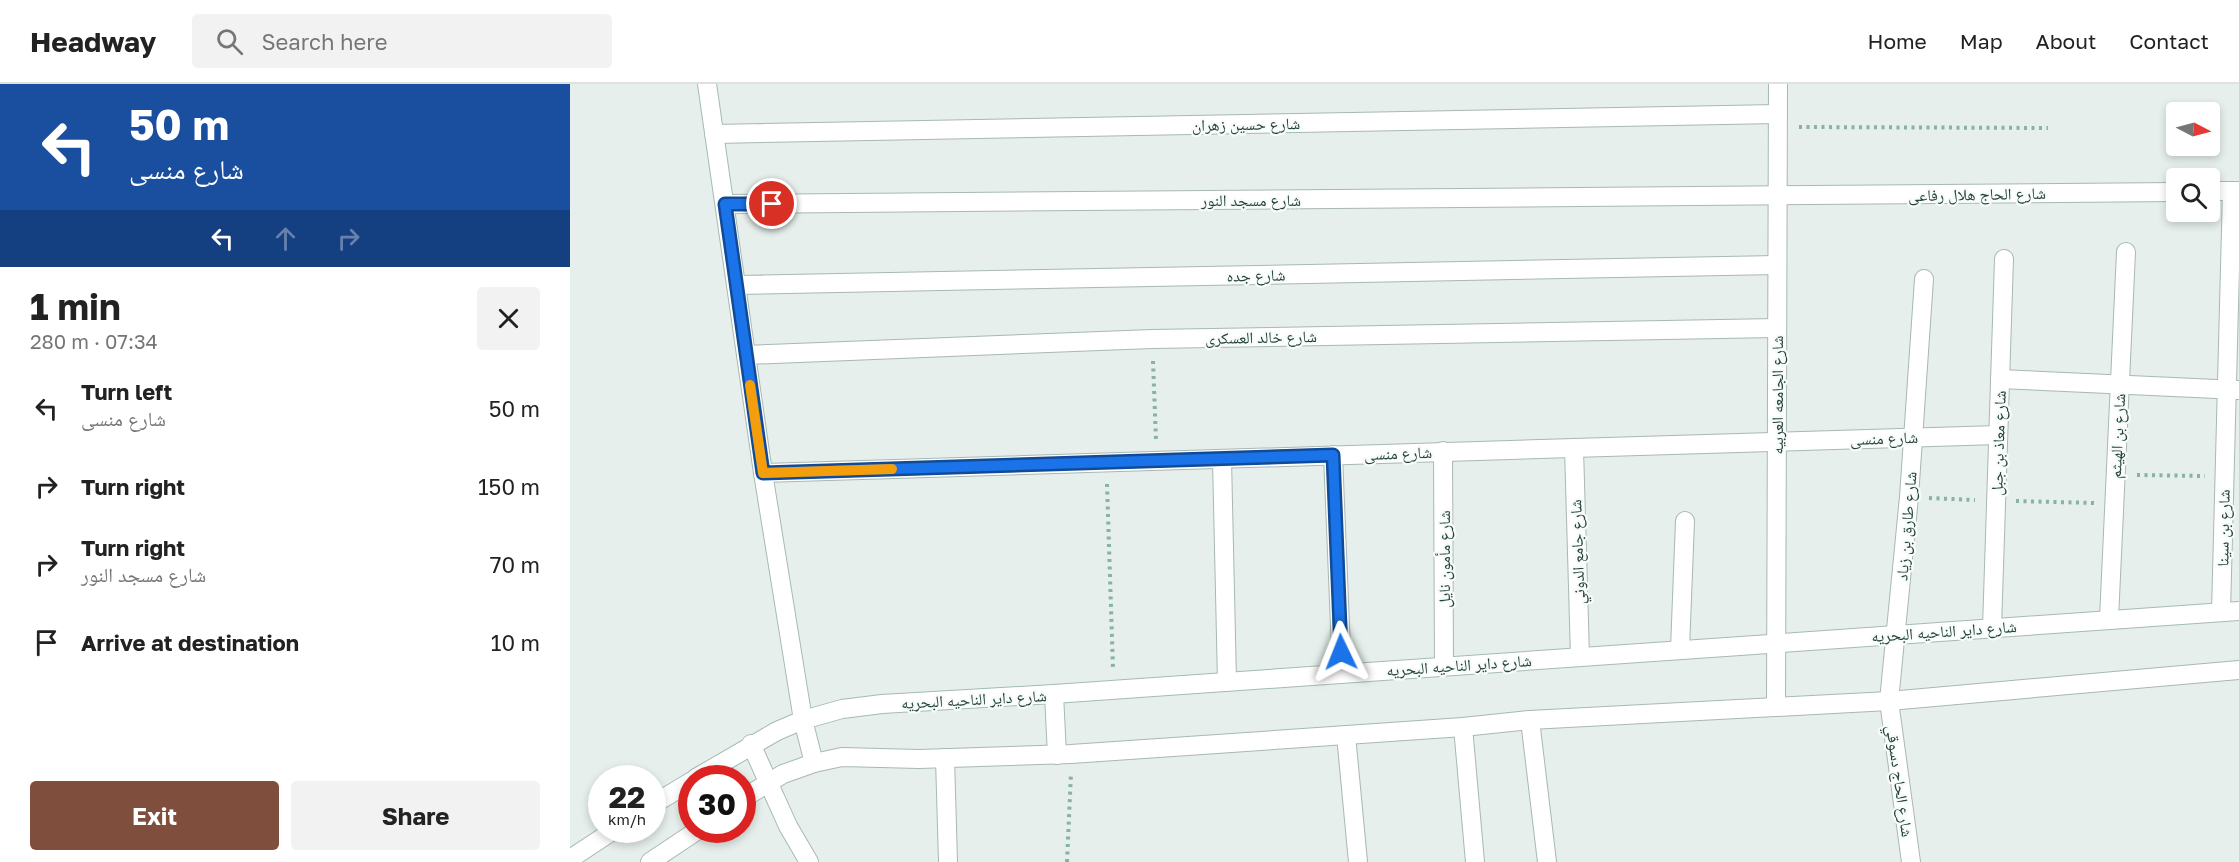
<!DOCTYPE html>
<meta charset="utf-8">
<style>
:root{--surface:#fff;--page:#f2f2f2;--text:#222;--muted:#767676;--line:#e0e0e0;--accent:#804e3d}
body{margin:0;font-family:"Golos Text","Noto Naskh Arabic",sans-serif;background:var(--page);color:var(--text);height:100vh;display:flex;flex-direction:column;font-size:22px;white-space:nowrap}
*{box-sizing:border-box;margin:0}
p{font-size:20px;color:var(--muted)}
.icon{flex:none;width:33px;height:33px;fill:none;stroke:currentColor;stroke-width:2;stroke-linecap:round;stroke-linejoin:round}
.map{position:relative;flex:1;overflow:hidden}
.drawer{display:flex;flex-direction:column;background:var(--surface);width:570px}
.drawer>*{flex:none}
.banner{background:#1a4fa0;color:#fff;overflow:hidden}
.needle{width:39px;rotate:96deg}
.fabs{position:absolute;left:1596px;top:18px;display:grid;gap:12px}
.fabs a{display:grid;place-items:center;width:54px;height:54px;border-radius:6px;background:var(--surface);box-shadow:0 3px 9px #0003;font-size:30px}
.speed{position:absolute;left:18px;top:681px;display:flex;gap:12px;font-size:30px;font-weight:700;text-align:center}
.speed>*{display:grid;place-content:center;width:78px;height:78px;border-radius:50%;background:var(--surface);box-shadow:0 3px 9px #0003;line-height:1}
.speed small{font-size:15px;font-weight:400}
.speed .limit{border:9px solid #d22;background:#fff;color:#111}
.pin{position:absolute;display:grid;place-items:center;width:51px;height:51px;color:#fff;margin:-26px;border:3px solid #fff;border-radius:50%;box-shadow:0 2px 6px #0007}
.me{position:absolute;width:66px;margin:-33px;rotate:358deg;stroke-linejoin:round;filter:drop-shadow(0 0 4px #0008)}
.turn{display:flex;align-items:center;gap:21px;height:126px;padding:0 30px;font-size:27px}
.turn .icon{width:78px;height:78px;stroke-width:2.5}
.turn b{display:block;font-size:42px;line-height:51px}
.lanes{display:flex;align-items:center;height:57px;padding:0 30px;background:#0003;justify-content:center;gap:30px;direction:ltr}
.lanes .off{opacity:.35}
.round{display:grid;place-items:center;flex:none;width:63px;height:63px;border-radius:6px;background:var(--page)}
.head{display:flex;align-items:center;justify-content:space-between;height:102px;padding:0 30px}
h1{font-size:36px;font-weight:700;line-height:45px}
.button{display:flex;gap:12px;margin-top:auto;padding:12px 30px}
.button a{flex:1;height:69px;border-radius:6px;background:var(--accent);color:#fff;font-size:24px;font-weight:700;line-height:69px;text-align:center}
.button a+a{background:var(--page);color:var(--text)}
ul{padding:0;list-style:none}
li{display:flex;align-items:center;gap:18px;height:78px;padding:0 30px}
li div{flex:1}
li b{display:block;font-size:22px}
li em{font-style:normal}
header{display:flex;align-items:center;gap:36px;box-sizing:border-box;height:84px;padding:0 30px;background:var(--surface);border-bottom:2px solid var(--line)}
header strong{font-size:28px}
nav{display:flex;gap:33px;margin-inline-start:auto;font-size:21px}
.search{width:420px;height:54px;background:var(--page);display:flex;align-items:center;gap:15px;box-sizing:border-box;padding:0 21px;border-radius:6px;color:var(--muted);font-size:22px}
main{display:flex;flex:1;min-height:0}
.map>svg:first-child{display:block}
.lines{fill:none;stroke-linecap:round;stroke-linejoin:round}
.street-casing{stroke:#a8b8b2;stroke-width:20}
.secondary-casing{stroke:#a4bbb3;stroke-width:20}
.path{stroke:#86b3a5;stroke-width:4;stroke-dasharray:3 4.5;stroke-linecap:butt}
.street{stroke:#fff;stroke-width:18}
.secondary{stroke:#fff;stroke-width:18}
.route-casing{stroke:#114b97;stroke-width:15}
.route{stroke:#1a73e8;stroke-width:10}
.slow{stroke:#f59e0b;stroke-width:10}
.labels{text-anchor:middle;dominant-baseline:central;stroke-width:4.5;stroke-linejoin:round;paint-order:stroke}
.street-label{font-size:16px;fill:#24423a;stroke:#f7fbf9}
</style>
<header>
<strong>Headway</strong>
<div class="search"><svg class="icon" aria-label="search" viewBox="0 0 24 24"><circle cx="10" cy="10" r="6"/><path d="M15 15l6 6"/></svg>Search here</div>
<nav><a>Home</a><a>Map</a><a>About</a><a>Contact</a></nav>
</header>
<main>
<section class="drawer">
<div class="banner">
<div class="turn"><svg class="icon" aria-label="left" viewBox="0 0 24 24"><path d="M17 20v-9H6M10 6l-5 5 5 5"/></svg><div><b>50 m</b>شارع منسى</div></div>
<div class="lanes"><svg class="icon" aria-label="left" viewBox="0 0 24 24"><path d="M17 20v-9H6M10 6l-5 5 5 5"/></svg><svg class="icon off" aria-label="ahead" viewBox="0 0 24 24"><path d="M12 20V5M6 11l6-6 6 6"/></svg><svg class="icon off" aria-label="right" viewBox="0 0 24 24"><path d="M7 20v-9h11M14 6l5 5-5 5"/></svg></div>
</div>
<div class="head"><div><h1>1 min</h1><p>280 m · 07:34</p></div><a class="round"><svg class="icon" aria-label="close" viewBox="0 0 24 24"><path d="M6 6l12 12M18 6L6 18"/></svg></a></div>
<ul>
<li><svg class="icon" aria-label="left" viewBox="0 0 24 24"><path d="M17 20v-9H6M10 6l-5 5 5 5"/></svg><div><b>Turn left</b><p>شارع منسى</p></div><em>50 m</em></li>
<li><svg class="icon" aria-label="right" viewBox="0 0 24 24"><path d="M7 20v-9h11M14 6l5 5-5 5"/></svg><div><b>Turn right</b></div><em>150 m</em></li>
<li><svg class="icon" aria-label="right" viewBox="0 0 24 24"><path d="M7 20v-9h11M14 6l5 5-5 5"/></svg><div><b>Turn right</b><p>شارع مسجد النور</p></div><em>70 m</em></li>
<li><svg class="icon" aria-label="arrive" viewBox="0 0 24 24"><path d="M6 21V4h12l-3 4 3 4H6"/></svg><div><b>Arrive at destination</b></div><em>10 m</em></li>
</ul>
<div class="button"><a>Exit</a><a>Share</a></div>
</section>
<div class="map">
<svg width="1669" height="778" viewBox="0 0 1669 778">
<rect width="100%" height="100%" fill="#e6efeb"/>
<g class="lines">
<defs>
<g id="street">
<path d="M144,50L1208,30"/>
<path d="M1640,107H1669"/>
<path d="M155,120L1606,108"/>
<path d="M166,201L1207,181"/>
<path d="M176,271L582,255L1207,244"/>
<path d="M1430,295L1668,306"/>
<path d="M1004,364L1010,573"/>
<path d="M873,367L874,582"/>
<path d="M763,371L772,590"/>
<path d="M652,375L657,598"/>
<path d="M193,389L1428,351"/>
<path d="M1651,528L1662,107"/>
<path d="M1539,535L1556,168"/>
<path d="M1422,544L1434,175"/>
<path d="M1110,565L1115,437"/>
<path d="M1206,622L1208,0"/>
<path d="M960,636L977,778"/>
<path d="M893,643L905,778"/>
<path d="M776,651L788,778"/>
<path d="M181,660L218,742L239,778"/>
<path d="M375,674L378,778"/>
<path d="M172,715L213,690L244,679L272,673L349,675L501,670L893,643L960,636L1319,617L1669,586"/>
<path d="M80,778L128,746"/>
<path d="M1341,778L1319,617L1339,413L1354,195"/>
</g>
<g id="secondary">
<path d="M137,0L193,389L233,636L244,679"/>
<path d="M484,610L487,671"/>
<path d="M126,694L207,647L233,636L272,625L312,620L484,610L1669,527"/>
<path d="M82,721L122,697"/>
<path d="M0,775L44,746"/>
</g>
</defs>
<use href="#street" class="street-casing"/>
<use href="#secondary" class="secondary-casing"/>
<g class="path">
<path d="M1229,43L1478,44"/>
<path d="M583,277L586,356"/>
<path d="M1567,391L1635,392"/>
<path d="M537,400L543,585"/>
<path d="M1359,414L1405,416"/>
<path d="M1446,417L1525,419"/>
<path d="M497,778L501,689"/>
</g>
<use href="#street" class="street"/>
<use href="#secondary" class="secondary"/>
</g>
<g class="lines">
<defs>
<path id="route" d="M202,120H155L193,389L763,371L771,568"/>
</defs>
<use href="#route" class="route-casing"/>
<use href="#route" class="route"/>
<path class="slow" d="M180,301L193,389L322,385"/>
</g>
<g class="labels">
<g class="street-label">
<text transform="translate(676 40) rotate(-1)">شارع حسين زهران</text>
<text transform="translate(1407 110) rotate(-1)">شارع الحاج هلال رفاعى</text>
<text x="681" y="116">شارع مسجد النور</text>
<text transform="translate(686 191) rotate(-1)">شارع جده</text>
<text transform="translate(691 253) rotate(-1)">شارع خالد العسكرى</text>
<text transform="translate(1207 311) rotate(-90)">شارع الجامعه العربيه</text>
<text transform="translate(1547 352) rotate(-87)">شارع بن الهيثم</text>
<text transform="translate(1314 354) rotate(-2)">شارع منسى</text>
<text transform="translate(1428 359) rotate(-88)">شارع معاذ بن جبل</text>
<text transform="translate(828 369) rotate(-2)">شارع منسى</text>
<text transform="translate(1336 442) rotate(-85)">شارع طارق بن زياد</text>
<text transform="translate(1653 444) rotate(-89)">شارع بن سينا</text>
<text transform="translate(1007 468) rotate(-92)">شارع جامع الدوني</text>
<text transform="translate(874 475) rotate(-90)">شارع مأمون نايل</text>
<text transform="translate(1374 547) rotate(-4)">شارع داير الناحيه البحريه</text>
<text transform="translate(889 581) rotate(-4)">شارع داير الناحيه البحريه</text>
<text transform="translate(404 615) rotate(-3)">شارع داير الناحيه البحريه</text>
<text transform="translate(1330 697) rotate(82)">شارع الحاج دسوقي</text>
</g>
</g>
</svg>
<div class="fabs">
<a><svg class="needle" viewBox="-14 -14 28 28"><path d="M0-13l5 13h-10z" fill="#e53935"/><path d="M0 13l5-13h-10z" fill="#767676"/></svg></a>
<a><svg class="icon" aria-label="search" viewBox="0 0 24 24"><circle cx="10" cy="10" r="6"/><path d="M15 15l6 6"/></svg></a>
</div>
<div class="speed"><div>22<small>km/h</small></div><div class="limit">30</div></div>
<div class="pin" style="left:202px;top:120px;background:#d93025"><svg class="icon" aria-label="arrive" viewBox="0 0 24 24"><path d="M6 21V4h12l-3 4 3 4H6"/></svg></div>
<svg class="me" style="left:771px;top:568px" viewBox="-20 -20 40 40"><path d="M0-17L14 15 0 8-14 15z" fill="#1a73e8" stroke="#fff" stroke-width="4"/></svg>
</div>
</main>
